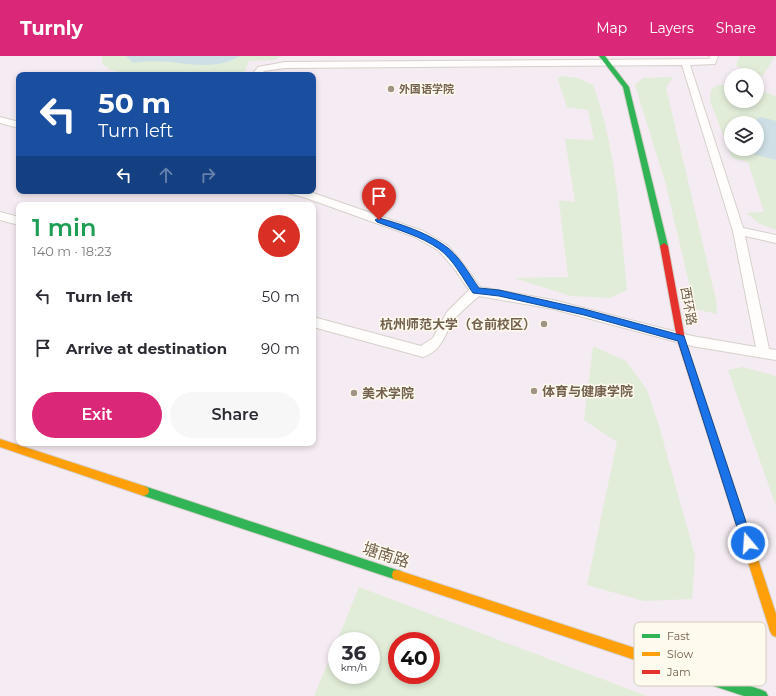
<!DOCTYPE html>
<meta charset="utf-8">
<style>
:root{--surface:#fff;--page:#f7f7f7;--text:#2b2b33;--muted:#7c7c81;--accent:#db2777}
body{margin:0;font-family:Montserrat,"Noto Sans SC",sans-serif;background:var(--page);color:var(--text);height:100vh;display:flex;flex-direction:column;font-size:15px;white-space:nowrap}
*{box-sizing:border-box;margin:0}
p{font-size:13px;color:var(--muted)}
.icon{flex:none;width:22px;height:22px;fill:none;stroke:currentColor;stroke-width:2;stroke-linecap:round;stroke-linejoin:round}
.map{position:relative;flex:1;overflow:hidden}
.side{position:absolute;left:16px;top:146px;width:300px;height:244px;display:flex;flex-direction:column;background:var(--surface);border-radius:8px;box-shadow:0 2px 6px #0003}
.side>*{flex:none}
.guide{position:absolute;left:16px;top:16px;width:300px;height:122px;border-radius:8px;box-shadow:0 2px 6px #0003;background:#1a4fa0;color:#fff;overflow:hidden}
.buttons{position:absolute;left:724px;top:12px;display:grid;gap:8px}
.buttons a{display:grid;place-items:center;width:40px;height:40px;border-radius:50%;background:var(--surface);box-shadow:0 2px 6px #0003;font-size:20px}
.speed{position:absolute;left:328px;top:576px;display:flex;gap:8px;font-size:20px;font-weight:700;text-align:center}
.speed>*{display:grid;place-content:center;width:52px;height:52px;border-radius:50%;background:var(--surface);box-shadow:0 2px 6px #0003;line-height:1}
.speed small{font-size:10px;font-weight:400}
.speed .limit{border:6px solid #d22;background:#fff;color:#111}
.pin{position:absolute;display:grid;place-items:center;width:34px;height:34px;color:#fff;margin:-41px -17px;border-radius:50% 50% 50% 0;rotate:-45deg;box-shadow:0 0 4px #0007}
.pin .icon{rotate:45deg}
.me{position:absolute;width:44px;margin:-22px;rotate:342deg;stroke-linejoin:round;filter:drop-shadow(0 0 3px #0008)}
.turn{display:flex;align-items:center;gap:14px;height:84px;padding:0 16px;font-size:18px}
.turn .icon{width:52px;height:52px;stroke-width:2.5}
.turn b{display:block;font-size:28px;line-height:34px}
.lanes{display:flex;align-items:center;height:38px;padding:0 16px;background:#0003;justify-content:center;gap:20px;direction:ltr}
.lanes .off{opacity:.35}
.round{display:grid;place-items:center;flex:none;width:42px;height:42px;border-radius:21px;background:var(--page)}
.head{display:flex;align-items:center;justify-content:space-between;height:68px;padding:0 16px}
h1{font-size:24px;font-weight:600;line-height:30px;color:#1e9e55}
.cta{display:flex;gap:8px;margin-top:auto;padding:8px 16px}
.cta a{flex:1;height:46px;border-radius:24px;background:var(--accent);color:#fff;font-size:16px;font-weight:600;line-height:46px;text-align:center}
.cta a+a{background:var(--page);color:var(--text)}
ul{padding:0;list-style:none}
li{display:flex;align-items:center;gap:12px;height:52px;padding:0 16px}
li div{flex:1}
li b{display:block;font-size:15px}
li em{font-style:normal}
header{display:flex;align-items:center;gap:24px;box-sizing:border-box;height:56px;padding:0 20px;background:var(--accent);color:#fff}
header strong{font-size:19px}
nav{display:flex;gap:22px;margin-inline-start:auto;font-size:14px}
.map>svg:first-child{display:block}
.education{fill:#f5ebf2;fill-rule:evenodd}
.green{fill:#e1edd8;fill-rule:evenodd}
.water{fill:#cee0e6}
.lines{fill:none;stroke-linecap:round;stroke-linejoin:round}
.lane-casing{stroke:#d6d1ca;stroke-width:2}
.fast-casing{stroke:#d6d1ca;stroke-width:2}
.slow-casing{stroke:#d6d1ca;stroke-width:2}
.jam-casing{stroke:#d6d1ca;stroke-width:2}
.lane{fill:#fefdfc;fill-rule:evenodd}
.fast{fill:#30b455;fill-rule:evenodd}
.slow{fill:#ff9f0a;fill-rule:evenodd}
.jam{fill:#e5322d;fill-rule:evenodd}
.route{fill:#1a73e8;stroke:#114b97}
.poi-dot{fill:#a19485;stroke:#fefaee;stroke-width:1.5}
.labels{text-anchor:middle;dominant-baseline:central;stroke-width:3;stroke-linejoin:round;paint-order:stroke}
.far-poi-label{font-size:11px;font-weight:bold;fill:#73614e;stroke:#fefaee;text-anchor:start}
.street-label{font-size:13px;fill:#73614e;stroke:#fefaee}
.poi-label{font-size:13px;font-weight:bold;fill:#73614e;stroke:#fefaee;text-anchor:start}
.near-street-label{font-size:16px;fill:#73614e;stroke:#fefaee}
.key{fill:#fefaee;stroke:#d4ccbe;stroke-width:1}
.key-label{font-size:11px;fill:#73614e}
</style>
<header>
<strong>Turnly</strong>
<nav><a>Map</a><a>Layers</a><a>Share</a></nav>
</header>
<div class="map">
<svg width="776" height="640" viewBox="0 0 776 640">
<rect width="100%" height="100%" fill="#f7f4ec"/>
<path class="education" d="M0,0H776V640H0ZM19,19H313V135H19ZM731,19H757V45H731ZM731,67H757V93H731ZM19,149H313V387H19ZM337,585H371V619H337ZM397,585H431V619H397Z"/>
<g class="green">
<path d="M102,0H281L275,4L249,5L246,13L240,19H135L110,14L102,8Z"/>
<path d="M740,0H775L763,20L743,14L736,9Z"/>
<path d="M561,20L578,22L593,29C617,94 620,166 627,234L610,242L571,240L514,222L568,221L559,144L575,146L565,83L594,84L588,54L567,51L558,23Z"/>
<path d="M673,21L666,32L716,244L717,258L695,253L666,129L635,29L643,22Z"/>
<path d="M717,29H731V45H757V34L776,40V174L760,168L746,157L764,156L748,106L732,102L710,45L711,34ZM731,67H757V93H731Z"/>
<path d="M593,290L626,305L647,334L659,370L695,500L692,543L644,545L587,529L617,386L584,364Z"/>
<path d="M743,311L776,320V450L728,314Z"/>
<path d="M359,531L647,640H314L337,585V619H371V585H337ZM397,585H431V619H397Z"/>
</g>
<g class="water">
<path d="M126,0H240C220,13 193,9 171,6C158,5 145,5 133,7Z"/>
<path d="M761,61L776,65V104L745,96L743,93H757V67H749Z"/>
</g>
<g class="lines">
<defs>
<g id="lane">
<path d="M710,0H718L715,8L690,9L743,172L776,179V187L745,180L769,293L776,294V304L692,290L553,253L479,240C471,247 463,254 456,261C444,276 444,294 423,301L313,271V261L421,290L433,282L447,256L469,234L453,211L439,195L415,181L306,142L288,137L287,135H306L313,137L423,175L447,189L461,205L480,231L553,244L692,280L756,291L733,175L682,9L285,12L264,15L261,19H252L258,11L285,6L709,3Z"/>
<path d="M0,61L19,66V72L0,67Z"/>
<path d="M0,156L19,161V169L0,164Z"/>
</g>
<g id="fast">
<path d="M599,0H605L629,31L668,190L667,192H661L660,190L623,31Z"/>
<path d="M144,430L397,514L401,515L402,519L401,523L397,524L144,440L140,438L139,435L140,432Z"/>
<path d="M656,599L762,634L766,636L768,640H744L656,611L652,609L650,605L652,601Z"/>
</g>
<g id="slow">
<path d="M0,383L144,430L148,432L149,435L148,438L144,440L0,391Z"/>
<path d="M727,419L731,421L732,424L776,558V581L772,579L770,575L722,424L723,421Z"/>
<path d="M397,514L656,599L660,601L662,605L660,609L656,611L397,524L393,523L392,519L393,515Z"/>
</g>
<path id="jam" d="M664,187L668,190L685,283L732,424L731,427L727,429L723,427L722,424L677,283L660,190Z"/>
</defs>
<use href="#lane" class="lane-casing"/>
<use href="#fast" class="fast-casing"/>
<use href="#slow" class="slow-casing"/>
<use href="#jam" class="jam-casing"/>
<use href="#lane" class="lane"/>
<use href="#fast" class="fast"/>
<use href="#slow" class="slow"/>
<use href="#jam" class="jam"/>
</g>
<path class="route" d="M379,162C401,168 425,176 444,189C459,199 469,218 479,232L499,234L584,253L684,280L753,487L751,491L748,492L744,491L742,487L678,285L584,259L499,240L473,237C463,223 454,204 439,193C421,180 398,174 377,166L375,164Z"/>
<g class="poi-dot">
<circle cx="391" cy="33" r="4"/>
<circle cx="544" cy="268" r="4"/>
<circle cx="534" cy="335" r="4"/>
<circle cx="354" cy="337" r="4"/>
</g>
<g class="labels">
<g class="far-poi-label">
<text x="399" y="33">外国语学院</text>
</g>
<g class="street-label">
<text transform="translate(689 250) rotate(80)">西环路</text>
</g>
<g class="poi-label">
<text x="536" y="268" text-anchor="end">杭州师范大学（仓前校区）</text>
<text x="542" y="335">体育与健康学院</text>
<text x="362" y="337">美术学院</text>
</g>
<g class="near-street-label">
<text transform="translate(386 499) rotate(18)">塘南路</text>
</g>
</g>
<rect x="634" y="566" width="132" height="64" rx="6" class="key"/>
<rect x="642" y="578" width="18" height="4" fill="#30b455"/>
<rect x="642" y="596" width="18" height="4" fill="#ff9f0a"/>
<rect x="642" y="614" width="18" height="4" fill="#e5322d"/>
<g class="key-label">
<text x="667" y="584">Fast</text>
<text x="667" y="602">Slow</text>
<text x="667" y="620">Jam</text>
</g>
</svg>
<div class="buttons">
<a><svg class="icon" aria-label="search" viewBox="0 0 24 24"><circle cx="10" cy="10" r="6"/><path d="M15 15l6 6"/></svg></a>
<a><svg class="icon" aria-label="layers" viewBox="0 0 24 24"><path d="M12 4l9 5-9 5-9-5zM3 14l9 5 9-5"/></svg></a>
</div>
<div class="speed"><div>36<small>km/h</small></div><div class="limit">40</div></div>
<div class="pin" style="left:379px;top:164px;background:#d93025"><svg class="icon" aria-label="arrive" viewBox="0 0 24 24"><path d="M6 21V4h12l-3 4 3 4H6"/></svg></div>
<svg class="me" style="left:748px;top:487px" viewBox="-20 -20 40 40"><circle r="17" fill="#1a73e8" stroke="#fff" stroke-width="3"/><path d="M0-11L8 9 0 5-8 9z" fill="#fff"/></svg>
<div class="guide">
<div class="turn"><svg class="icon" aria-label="left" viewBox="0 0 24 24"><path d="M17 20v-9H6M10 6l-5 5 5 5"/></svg><div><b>50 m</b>Turn left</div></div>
<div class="lanes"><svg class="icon" aria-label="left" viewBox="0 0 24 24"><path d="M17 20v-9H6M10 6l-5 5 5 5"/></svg><svg class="icon off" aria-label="ahead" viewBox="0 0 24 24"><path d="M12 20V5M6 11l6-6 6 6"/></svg><svg class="icon off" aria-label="right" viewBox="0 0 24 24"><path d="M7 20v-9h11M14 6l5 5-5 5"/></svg></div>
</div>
<section class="side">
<div class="head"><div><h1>1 min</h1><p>140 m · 18:23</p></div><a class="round" style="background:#d93025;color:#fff"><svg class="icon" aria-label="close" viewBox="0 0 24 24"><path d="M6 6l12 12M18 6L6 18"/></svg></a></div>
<ul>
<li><svg class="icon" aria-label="left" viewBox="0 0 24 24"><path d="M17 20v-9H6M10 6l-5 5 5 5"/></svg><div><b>Turn left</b></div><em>50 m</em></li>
<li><svg class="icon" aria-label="arrive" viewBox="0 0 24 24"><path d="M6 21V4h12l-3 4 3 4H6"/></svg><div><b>Arrive at destination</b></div><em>90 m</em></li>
</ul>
<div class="cta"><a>Exit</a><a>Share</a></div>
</section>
</div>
